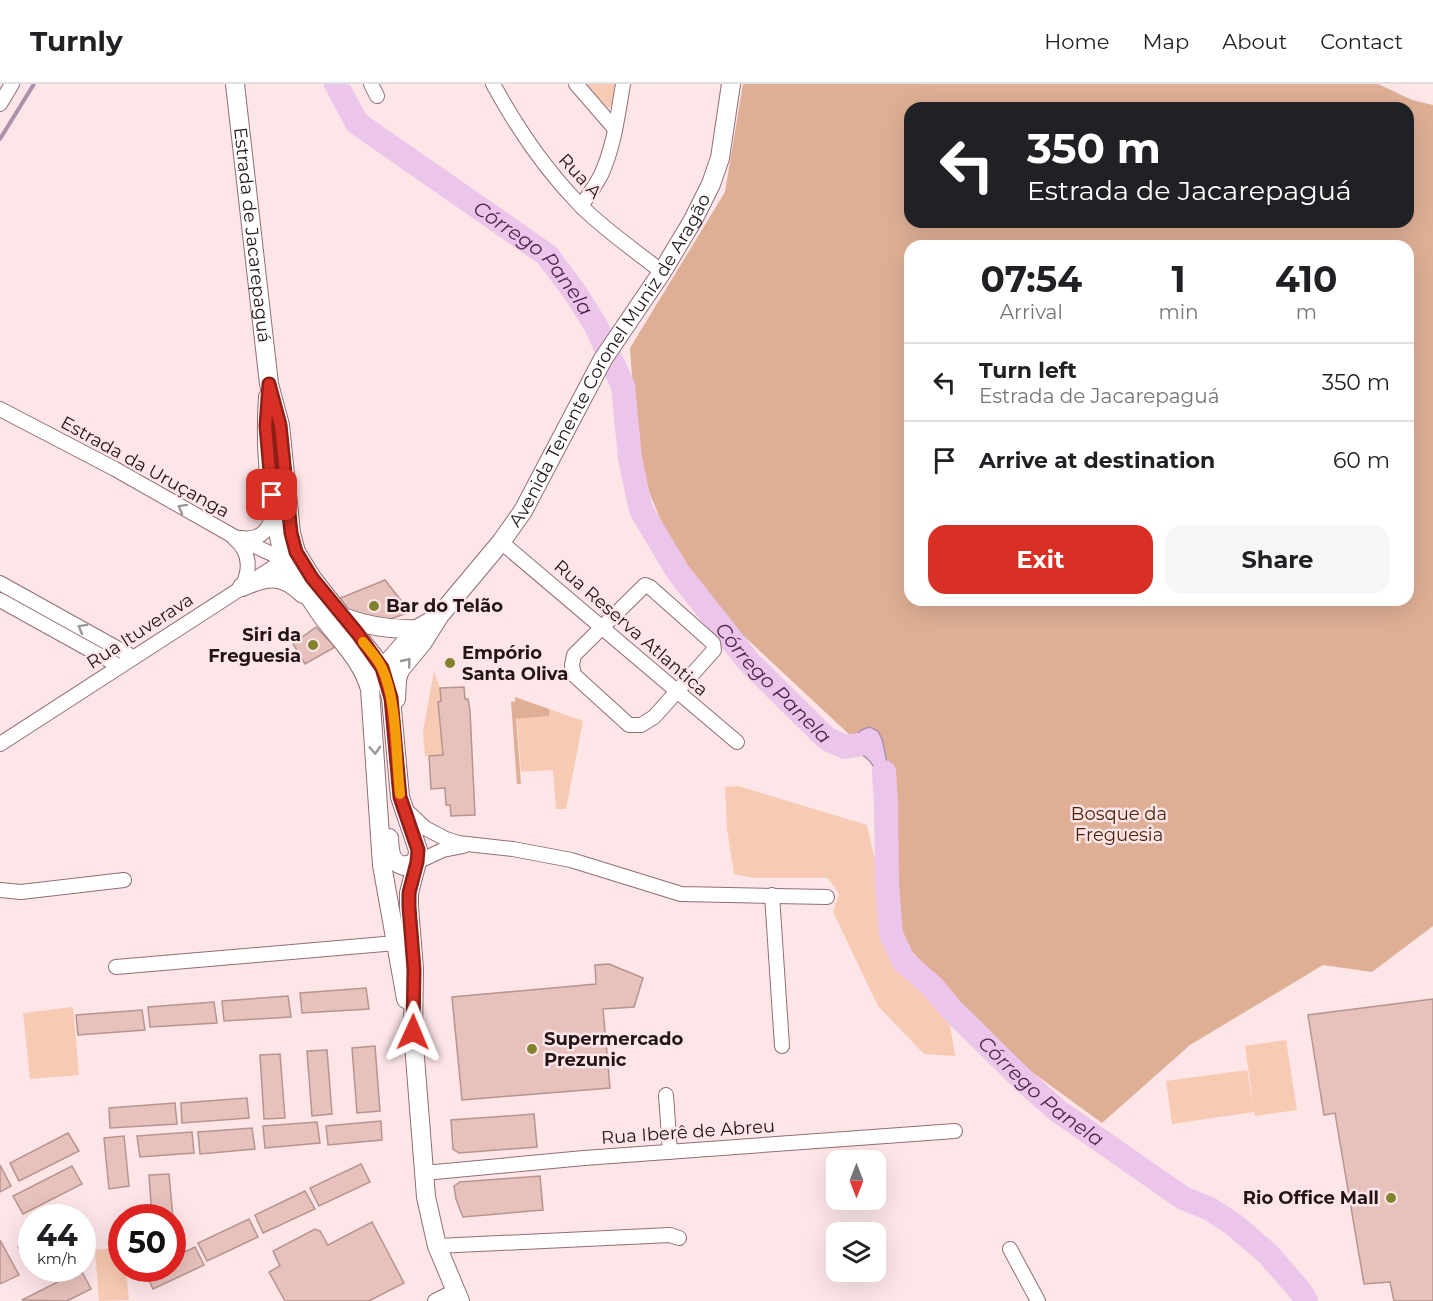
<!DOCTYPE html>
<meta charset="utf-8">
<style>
:root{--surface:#fff;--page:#f6f6f6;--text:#202124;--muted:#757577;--line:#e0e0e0;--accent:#d93025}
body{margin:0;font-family:Montserrat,sans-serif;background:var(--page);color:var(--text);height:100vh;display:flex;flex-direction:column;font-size:22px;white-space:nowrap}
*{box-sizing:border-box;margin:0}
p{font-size:20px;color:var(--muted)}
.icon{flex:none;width:33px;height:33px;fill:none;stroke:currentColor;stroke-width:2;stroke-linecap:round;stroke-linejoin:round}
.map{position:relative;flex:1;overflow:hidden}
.drawer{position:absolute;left:904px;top:156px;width:510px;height:366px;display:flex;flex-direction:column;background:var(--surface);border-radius:18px;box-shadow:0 6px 24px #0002}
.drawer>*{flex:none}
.top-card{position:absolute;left:904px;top:18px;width:510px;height:126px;border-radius:18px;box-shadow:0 6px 24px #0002;background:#202124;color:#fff;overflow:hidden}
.needle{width:39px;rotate:180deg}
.fabs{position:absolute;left:826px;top:1066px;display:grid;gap:12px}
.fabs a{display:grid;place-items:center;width:60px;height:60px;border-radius:12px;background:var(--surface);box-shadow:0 6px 24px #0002;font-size:30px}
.speed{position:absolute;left:18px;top:1120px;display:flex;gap:12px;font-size:30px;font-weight:700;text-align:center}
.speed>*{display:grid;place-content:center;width:78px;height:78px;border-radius:50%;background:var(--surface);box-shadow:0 6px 24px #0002;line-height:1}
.speed small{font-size:15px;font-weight:400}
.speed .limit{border:9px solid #d22;background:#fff;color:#111}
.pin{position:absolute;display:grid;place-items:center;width:51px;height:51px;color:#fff;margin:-26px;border-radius:12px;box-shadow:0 3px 9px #0006}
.me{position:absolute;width:66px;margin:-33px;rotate:1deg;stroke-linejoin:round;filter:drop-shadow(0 0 4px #0008)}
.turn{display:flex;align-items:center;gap:21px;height:126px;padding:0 24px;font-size:27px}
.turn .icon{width:78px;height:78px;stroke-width:2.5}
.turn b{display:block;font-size:42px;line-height:51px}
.eta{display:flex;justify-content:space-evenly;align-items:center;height:102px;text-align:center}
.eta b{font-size:36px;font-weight:700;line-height:42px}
.button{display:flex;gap:12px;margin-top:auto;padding:12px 24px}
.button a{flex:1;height:69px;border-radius:18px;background:var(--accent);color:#fff;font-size:24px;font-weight:700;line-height:69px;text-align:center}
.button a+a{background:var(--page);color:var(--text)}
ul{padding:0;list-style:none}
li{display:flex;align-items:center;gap:18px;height:78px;padding:0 24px;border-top:2px solid var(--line)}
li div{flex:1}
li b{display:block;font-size:22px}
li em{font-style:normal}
header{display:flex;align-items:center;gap:36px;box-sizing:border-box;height:84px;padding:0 30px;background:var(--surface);border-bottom:2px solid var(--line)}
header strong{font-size:28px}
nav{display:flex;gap:33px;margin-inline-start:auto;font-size:21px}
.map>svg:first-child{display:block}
.green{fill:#f7cab3}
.forest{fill:#deaf95;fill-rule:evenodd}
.water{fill:#ecc5eb;stroke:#af90ab;stroke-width:1.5}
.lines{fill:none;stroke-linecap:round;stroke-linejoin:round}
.stream{stroke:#af90ab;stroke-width:4}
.river{stroke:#ecc5eb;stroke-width:24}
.building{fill:#e7c1bb;stroke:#b7948e;stroke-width:1.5}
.minor-casing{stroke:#916e74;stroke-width:16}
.major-casing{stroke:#916e74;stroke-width:20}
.minor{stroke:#fff;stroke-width:14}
.major{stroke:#fff;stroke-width:18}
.oneway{stroke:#9c9697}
.route-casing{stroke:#8d1f18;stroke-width:15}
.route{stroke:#d93025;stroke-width:10}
.slow{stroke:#f59e0b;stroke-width:10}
.poi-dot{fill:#81832e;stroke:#fde5e8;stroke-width:2}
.labels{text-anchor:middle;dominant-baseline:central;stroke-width:5;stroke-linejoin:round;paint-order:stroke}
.street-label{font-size:18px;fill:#221517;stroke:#fde5e8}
.poi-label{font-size:18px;font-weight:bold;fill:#221517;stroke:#fde5e8;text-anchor:start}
.park-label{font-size:18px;fill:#4b1f02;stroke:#fde5e8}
.water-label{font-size:20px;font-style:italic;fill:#522452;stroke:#fde5e8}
</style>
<header>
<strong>Turnly</strong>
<nav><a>Home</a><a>Map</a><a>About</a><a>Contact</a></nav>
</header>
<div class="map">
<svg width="1433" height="1217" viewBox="0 0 1433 1217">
<rect width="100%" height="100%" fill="#fde5e8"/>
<g class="green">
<path d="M582,0H617L614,15L610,23L601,25Z"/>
<path d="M434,587L440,604L441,617L438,618L443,671L425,672L423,648Z"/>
<path d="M549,625L583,637L566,725H556L553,686L521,688L517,635L548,632Z"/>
<path d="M738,702L867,741L884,815L915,889L949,935L955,972L924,970L878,922L833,828L839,810L828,794H753L734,790L727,745L725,703Z"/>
<path d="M73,923L79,991L30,995L23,929Z"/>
<path d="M1286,956L1297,1026L1255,1032L1254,1028L1172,1040L1166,997L1247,986L1254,1025L1245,962Z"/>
<path d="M121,1163L122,1185H126L129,1216L99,1217L95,1166Z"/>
</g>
<g class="forest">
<path d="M743,0H1378L1412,16L1433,21V842L1372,888L1323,881L1190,961L1102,1039L1003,967L907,862L892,825L894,710L882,655L878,647L864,644L854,655L732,541L673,467L638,380L630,264L725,108ZM910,24H1408V138H910ZM910,162H1408V516H910Z"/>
<path d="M515,613L549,625V632L517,635L516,633L521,700H517L511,618L515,617Z"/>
</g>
<path class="water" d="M870,643L878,647L882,655L894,710L886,719C883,704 877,677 860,670C845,664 839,671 827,655C863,665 848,647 870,643Z"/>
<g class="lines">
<path class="stream" d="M0,55L34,0"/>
<g class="river">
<path id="s1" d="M336,0L357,39L547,171L576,210L596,242L623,302L630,374L641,426L678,488L749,578L827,655L845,663L857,661"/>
<path id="s2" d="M884,688L886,719L887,800L891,850L904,878L932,902L951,925L1024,997L1058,1027L1183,1114L1210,1125L1233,1140L1268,1170L1301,1208L1306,1217"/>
</g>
</g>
<g class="building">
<path d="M385,496L410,528L388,536L348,529L338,515Z"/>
<path d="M316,543L335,563L305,580L293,560Z"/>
<path d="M464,603L465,615H468L470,627L475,731L451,732L450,721H446L445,704L431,705L429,672L443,671L438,618L441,617L440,604Z"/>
<path d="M609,880L643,894L634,923L603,925L610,1004L462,1016L452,913L596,900L595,881Z"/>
<path d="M366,904L369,925L302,929L300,909Z"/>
<path d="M288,912L291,933L224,937L222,917Z"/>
<path d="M1433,915V1217H1394L1390,1198L1364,1200L1335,1029L1324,1031L1308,931Z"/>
<path d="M214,918L217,939L150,943L148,923Z"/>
<path d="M142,926L145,946L78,951L76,931Z"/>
<path d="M375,962L380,1027L357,1029L352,964Z"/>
<path d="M327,966L332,1030L312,1032L307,967Z"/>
<path d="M280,970L285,1034L264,1035L260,971Z"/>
<path d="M247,1014L249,1034L182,1039L181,1019Z"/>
<path d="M175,1019L177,1040L110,1044L109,1024Z"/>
<path d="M534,1030L537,1063L459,1069L453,1065L451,1036Z"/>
<path d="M381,1037L382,1056L328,1061L326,1042Z"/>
<path d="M317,1038L320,1059L265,1064L263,1042Z"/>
<path d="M252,1044L255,1065L200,1070L198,1048Z"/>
<path d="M192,1048L194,1069L140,1073L137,1052Z"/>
<path d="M68,1049L79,1067L19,1097L10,1079Z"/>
<path d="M124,1052L129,1102L109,1105L104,1054Z"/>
<path d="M361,1080L370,1098L319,1122L310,1104Z"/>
<path d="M0,1081L11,1102L0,1108Z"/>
<path d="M72,1082L82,1100L23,1130L13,1112Z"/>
<path d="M169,1090L174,1146H172V1134H152L149,1091Z"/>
<path d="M540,1092L543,1126L463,1133L456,1115L454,1102L460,1098Z"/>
<path d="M305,1107L315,1125L263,1149L255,1131Z"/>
<path d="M249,1135L258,1153L207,1177L198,1159Z"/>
<path d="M372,1138L404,1199L369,1217H285L269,1188L280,1182L273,1167L315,1145L320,1147L328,1161Z"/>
<path d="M0,1156L19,1191L0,1200Z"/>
<path d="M32,1156V1179L28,1181L18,1163Z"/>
<path d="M195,1163L204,1181L153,1205L145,1187L149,1185H172V1174Z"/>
<path d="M81,1186L91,1205L67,1217L22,1216Z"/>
</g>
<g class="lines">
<defs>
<g id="minor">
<path d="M371,0L377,12"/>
<path d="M493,0C517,44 545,85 579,120C602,144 636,167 662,188"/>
<path d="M576,0L615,45"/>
<path d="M0,20L12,0"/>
<path d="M581,122C588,112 595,102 601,91C614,63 618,30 623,0"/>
<path d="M0,325L115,385L233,452L272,470L290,476"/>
<path d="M234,454C250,467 251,485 242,503"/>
<path d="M241,454C261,457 271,445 273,426"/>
<path d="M501,458L737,658"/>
<path d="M0,499L133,573"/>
<path d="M645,501L650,503L713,559L714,566L654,633L641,641H629L574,591L572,581L574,571Z"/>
<path d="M0,516L119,582"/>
<path d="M0,660L277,481L290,467"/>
<path d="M406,726L425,744L446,755L458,759L513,765L571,776L681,810L827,813"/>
<path d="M417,778L443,766L463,762"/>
<path d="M0,806L21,808L124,796"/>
<path d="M772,811L782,962"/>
<path d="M116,883L396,859"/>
<path d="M666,1011L670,1068"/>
<path d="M424,1089L584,1074L955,1047"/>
<path d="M437,1162L670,1151L679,1154"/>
<path d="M1010,1165L1038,1217"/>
<path d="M435,1217L455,1207"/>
</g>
<g id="major">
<path id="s3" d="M235,0L269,300L280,341L291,449L296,468L312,494L378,578L382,584L391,614L400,713L418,766L417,778L409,809V823L414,885L413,948L426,1113L437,1162L460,1217"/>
<path d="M268,313C265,355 268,399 277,441C279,451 280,462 284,472C292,490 307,509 318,526C336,553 361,573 370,605L382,781L406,915"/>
<path d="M242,503C267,492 282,489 303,510"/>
<path d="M343,533C367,542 392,546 417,545"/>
<path d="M377,591L417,545L431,537"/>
<path id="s4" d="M396,615L397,595L400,586L423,558L440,531L501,458L523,427L603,275L662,188L693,136L711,100L720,74L731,0"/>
<path d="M389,754C390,767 389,778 404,782L417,778"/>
</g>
</defs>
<use href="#minor" class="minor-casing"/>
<use href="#major" class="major-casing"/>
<use href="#minor" class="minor"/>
<use href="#major" class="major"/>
</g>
<defs><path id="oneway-chevron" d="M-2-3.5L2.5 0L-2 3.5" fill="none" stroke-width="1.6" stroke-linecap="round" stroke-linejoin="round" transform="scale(1.5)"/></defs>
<g class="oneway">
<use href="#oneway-chevron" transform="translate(182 424) rotate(-151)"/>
<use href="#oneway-chevron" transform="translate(82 544) rotate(-151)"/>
<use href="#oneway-chevron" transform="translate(407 578) rotate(-51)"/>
<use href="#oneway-chevron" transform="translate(375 666) rotate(87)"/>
</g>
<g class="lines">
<defs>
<path id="route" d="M272,411L266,342L269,300L280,341L291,449L296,468L312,494L358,550L382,584L391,614L400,713L418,766L417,778L409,809V823L414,885L413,948"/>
</defs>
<use href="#route" class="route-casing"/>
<use href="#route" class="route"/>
<path class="slow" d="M363,558C370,566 378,575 382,584C397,615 396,674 400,710"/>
</g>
<g class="poi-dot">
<circle cx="374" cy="522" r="6"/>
<circle cx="313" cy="561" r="6"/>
<circle cx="450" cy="579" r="6"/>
<circle cx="532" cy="965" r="6"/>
<circle cx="1391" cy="1114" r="6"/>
</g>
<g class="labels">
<g class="street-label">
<text transform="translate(580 92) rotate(47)">Rua A</text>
<text stroke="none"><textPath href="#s3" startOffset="152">Estrada de Jacarepaguá</textPath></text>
<text stroke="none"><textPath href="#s4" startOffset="405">Avenida Tenente Coronel Muniz de Aragão</textPath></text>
<text transform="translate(145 383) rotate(29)">Estrada da Uruçanga</text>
<text transform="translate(631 544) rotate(41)">Rua Reserva Atlantica</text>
<text transform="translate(140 547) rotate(-33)">Rua Ituverava</text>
<text transform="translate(688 1048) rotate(-4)">Rua Iberê de Abreu</text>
</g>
<g class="poi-label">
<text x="386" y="522">Bar do Telão</text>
<text x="301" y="551" text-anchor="end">Siri da<tspan x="301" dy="21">Freguesia</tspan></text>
<text x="462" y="569">Empório<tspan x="462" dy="21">Santa Oliva</tspan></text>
<text x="544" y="955">Supermercado<tspan x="544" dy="21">Prezunic</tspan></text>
<text x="1379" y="1114" text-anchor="end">Rio Office Mall</text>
</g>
<g class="park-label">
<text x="1119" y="730">Bosque da<tspan x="1119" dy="21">Freguesia</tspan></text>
</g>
<g class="water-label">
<text stroke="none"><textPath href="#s1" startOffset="268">Córrego Panela</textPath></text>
<text stroke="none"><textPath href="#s1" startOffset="772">Córrego Panela</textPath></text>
<text stroke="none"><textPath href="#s2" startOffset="382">Córrego Panela</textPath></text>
</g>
</g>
</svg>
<div class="fabs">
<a><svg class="needle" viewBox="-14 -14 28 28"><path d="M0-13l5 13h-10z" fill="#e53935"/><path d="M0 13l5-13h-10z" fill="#757577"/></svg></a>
<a><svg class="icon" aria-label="layers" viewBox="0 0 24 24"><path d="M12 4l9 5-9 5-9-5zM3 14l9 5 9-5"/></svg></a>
</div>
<div class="speed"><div>44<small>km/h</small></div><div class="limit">50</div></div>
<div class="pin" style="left:272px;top:411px;background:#d93025"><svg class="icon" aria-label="arrive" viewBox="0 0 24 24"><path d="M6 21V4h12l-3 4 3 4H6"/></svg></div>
<svg class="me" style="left:413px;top:948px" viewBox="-20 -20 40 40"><path d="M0-17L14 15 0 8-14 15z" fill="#d93025" stroke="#fff" stroke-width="4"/></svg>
<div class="top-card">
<div class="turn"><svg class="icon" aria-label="left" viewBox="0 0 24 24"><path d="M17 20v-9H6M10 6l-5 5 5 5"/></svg><div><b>350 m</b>Estrada de Jacarepaguá</div></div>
</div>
<section class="drawer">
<div class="eta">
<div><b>07:54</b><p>Arrival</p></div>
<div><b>1</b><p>min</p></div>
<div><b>410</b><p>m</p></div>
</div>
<ul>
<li><svg class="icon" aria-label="left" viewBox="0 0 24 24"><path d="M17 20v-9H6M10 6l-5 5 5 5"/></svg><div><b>Turn left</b><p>Estrada de Jacarepaguá</p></div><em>350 m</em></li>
<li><svg class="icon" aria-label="arrive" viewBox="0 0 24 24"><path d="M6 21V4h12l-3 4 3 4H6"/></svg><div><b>Arrive at destination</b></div><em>60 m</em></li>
</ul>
<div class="button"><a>Exit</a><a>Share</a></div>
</section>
</div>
